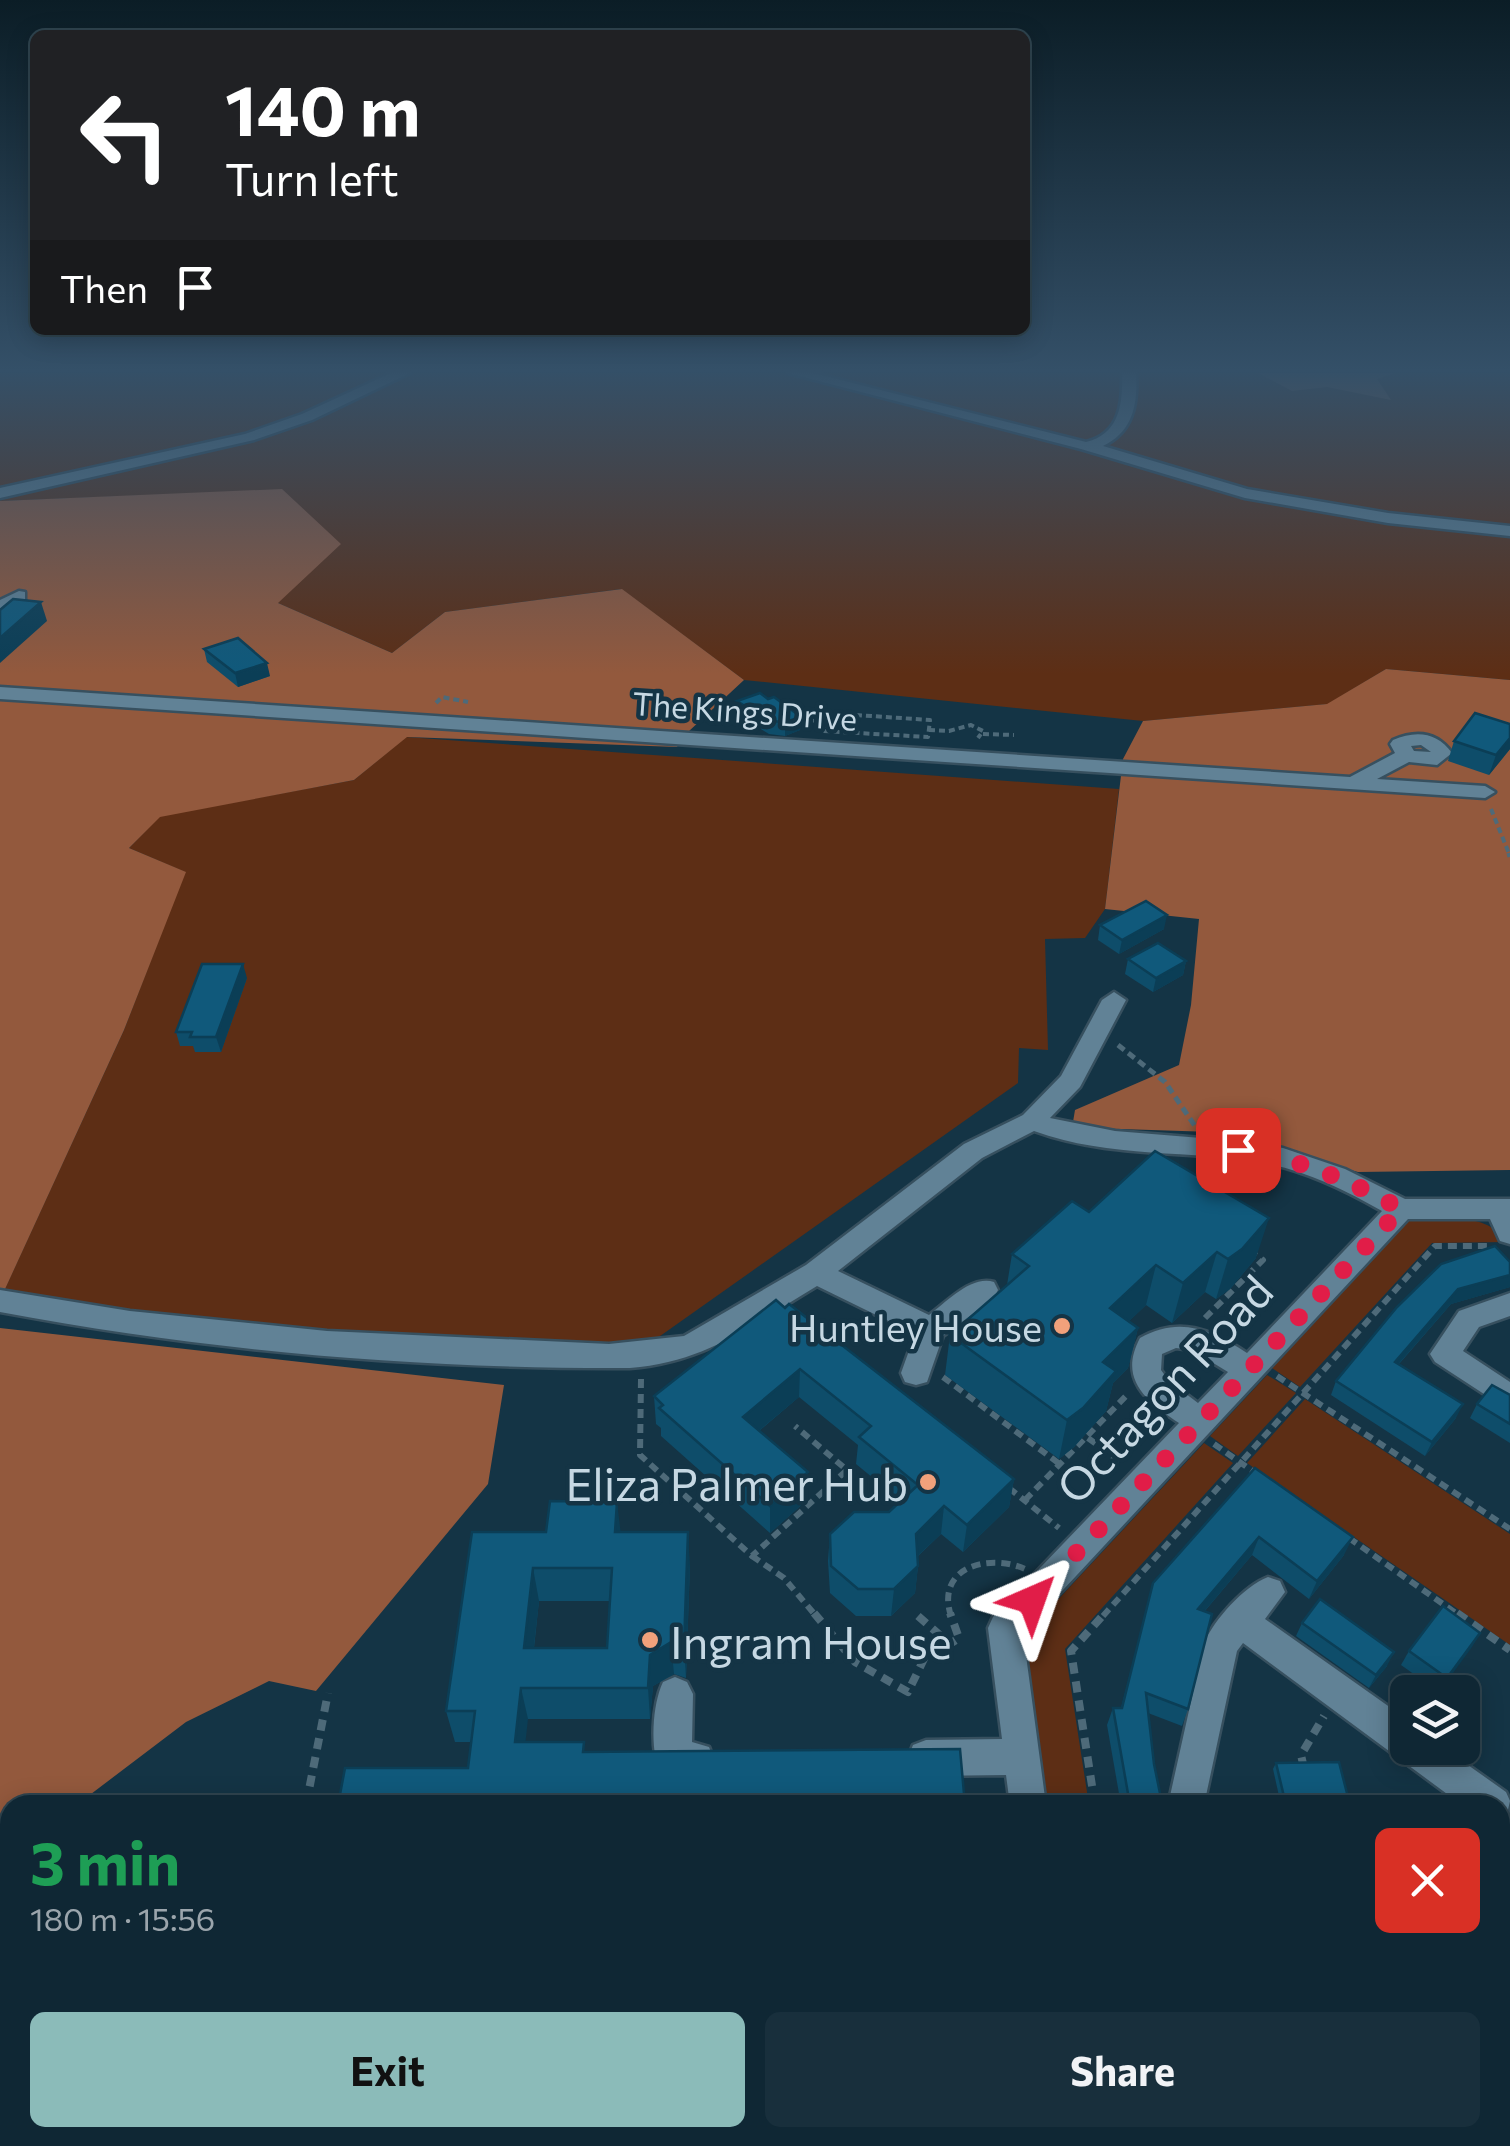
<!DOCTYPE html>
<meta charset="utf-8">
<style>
:root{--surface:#0f2734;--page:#182f3c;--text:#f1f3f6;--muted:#9ba5ac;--line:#2f444f;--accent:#8bbbb9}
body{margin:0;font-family:Commissioner,sans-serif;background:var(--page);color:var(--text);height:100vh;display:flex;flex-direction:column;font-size:38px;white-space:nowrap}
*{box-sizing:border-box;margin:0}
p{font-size:32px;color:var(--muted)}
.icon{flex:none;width:55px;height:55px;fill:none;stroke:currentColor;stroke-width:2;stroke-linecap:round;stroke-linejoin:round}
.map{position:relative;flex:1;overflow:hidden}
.side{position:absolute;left:0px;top:1795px;width:1510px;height:352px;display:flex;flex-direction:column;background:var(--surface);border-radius:30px 30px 0 0;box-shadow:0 5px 25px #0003,0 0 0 2px var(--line)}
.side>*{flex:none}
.hud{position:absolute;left:30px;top:30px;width:1000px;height:305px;border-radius:15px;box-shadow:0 5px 25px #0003,0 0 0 2px var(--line);background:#202124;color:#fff;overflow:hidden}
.controls{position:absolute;left:1390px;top:1675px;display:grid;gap:20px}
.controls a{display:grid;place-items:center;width:90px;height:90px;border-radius:15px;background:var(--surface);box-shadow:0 5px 25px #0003,0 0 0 2px var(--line);font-size:50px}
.pin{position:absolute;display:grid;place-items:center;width:85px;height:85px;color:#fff;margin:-42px;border-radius:20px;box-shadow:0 5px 15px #0006}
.me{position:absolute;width:110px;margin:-55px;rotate:43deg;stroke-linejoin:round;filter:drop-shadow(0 0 8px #0008)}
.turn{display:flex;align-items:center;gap:35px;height:210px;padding:0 30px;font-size:45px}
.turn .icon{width:130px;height:130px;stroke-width:2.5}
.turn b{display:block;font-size:70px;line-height:85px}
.then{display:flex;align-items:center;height:95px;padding:0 30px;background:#0003;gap:20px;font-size:38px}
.round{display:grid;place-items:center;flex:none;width:105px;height:105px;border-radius:15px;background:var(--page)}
.overview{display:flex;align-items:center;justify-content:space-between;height:170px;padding:0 30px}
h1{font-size:60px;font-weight:700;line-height:75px;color:#1e9e55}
.button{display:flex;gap:20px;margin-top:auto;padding:20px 30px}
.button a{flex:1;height:115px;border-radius:15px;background:var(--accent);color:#111;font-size:40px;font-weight:700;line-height:115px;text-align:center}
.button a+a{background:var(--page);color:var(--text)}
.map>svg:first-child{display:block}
.green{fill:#5d2e15}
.forest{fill:#93593d}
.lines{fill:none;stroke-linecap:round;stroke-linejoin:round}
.minor-casing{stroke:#37505f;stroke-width:5}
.path-far3{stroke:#4e6a79;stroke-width:4;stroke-dasharray:6 4;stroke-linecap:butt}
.path-far2{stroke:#4e6a79;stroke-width:5;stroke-dasharray:8 5;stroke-linecap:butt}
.path-far1{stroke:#4e6a79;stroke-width:6;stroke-dasharray:9 6;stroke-linecap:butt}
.path{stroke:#4e6a79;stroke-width:8;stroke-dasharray:11 8;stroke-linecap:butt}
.minor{fill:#618296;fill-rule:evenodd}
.wall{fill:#0e4d6a;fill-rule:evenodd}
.shaded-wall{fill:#0b3e56}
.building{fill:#10597b;stroke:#0b3e56;stroke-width:2.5;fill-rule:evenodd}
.route{stroke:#e11d48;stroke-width:18;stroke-dasharray:0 32.4}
.poi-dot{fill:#f1a17b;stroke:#143445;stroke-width:4}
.labels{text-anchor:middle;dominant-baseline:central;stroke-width:9;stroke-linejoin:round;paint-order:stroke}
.far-street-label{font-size:32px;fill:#c6d8e3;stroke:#143445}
.poi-label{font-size:38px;fill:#c6d8e3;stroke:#143445;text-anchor:end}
.near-street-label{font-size:45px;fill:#c6d8e3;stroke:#143445}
.near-poi-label{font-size:45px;fill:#c6d8e3;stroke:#143445;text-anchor:end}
</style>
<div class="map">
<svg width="1510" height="2146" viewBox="0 0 1510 2146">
<rect width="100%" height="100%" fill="#143445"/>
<g class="green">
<path d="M0,373H1510V680L1386,669L1328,704L1143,721L744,680L621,589L445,612L392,653L278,603L282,490L0,501Z"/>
<path d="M406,737L1119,789L1105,909L1085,938L1045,939L1048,1050L1019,1048L1018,1083L646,1346L234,1325L3,1293L124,1030L185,872L129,848L160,816L354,780Z"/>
<path d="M1410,1219C1445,1219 1485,1211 1507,1242L1432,1243L1300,1387L1272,1368Z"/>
<path d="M1267,1375L1296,1393L1238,1456L1210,1436Z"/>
<path d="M1305,1399L1510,1534V1645L1247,1463Z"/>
<path d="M1204,1443L1233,1463L1065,1649L1089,1805H1047L1024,1636Z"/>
</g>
<g class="forest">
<path d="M1258,373H1395L1377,379L1391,400L1327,387L1292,391Z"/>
<path d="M282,489L341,544L278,603L392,653L445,612L622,589L744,680L688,732L677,747L407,737L354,780L160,817L129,848L186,872L124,1030L0,1300V501Z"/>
<path d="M1386,669L1510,680V1170L1358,1172L1213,1132L1089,1128L1073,1122L1075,1110L1179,1065L1191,1005L1199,919L1105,909L1123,759L1143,721L1327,704Z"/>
<path d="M0,1328L504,1385L488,1484L316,1691L269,1681L186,1722L91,1794L94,1805H10V1991H0Z"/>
<path d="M10,2120V2138H253L251,2146H0V2121Z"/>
</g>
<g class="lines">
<defs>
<g id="minor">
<path d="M391,373H410L312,420L254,440L0,498V488L245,434L302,414Z"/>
<path d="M788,373H813L1086,442C1120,434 1123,403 1122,373H1136C1138,404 1133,432 1103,446L1247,489L1388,513L1510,526V536L1388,523L1245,498L1081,449Z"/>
<path d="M19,591L25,592V600L0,612V600Z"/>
<path d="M0,687L1350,777L1395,753L1390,744L1393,740C1416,730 1437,732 1452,753L1437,765L1409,762L1377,779L1485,786L1495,792L1485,798L0,699ZM1421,745L1431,752L1414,751L1411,746Z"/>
<path d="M1114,992L1126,1000L1080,1087L1050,1118L1115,1131L1238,1141L1283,1148L1345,1169L1405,1199H1510V1244L1500,1241L1490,1219H1408L1023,1633L1046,1805H1010L1006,1775L926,1776L913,1771L908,1758L913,1745L926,1740L1002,1739L988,1628L993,1617L1179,1423C1146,1401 1118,1379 1140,1338C1179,1316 1211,1329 1247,1353L1382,1211C1347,1191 1309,1172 1269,1164C1191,1149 1110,1159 1034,1131L982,1158L838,1271L929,1315C947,1302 971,1275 994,1282L998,1290L994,1298L943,1336L927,1382L916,1385L905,1382L901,1373L915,1334L817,1286C753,1324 707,1362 630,1368C420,1369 207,1351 0,1312V1290L130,1311L327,1331L609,1344L684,1336L806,1265L964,1144L1023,1115L1061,1076L1102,1000ZM1176,1348L1192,1350L1228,1372L1198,1403L1169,1381L1161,1370L1162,1354Z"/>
<path d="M1510,1293V1316L1479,1327L1463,1351L1510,1382V1411L1435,1362L1430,1354L1459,1311Z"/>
<path d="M1268,1577L1280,1581L1285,1592L1265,1619L1408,1720V1748H1444L1506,1792L1510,1801L1506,1818L1500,1821V1805H1462L1243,1643L1237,1651L1204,1805H1168L1204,1643C1214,1620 1244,1586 1268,1577Z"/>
<path d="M675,1677L687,1682L693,1694L692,1742L709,1747L714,1760L709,1773C692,1780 677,1780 660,1773C650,1749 652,1705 663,1682Z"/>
<rect x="1500" y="2051" width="10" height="42"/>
<rect x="0" y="2062" width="10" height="42"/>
<path d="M291,2138H333L331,2146H289Z"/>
<path d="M417,2138H459L458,2146H416Z"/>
<path d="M1049,2138H1091L1093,2146H1051Z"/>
</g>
</defs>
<use href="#minor" class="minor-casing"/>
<g class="path-far3">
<path d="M436,703L442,697L468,702"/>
<path d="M826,713L930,720L928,737L823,731Z"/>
<path d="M798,720L825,721"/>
<path d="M929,730L949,731L971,725L983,731L978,738"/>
<path d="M983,734L1014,735"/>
<path d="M1491,809L1510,856"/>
</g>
<g class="path-far2">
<path d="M1509,853L1510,857"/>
<path d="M1118,1045L1165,1082L1195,1126"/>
</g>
<g class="path-far1">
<path d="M1205,1318L1263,1260L1253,1253"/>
<path d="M1277,1376L1510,1529"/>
<path d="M943,1377L1061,1465"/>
<path d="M641,1379L640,1455L752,1556L847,1470L795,1426"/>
<path d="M1088,1438L1122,1463"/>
<path d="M1214,1444L1254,1472"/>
<path d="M1009,1488L1059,1528"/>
<path d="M1025,1500L1127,1395"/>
<path d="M1349,1538L1460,1616"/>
<path d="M752,1556L784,1578L816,1616"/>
<path d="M951,1616C935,1567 989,1553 1025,1569"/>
<path d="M1103,1616L1435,1246H1487"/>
</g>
<g class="path">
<path d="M814,1613L855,1662L908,1692L937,1632"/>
<path d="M1457,1613L1510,1650"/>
<path d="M918,1616L950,1644L959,1638L950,1613"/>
<path d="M1304,1768L1301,1755L1324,1716"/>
<path d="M306,1805L328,1693"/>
<path d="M1095,1805L1071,1651L1105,1613"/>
<path d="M1500,2007H1510"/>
<path d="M0,2019H10"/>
<path d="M1500,2137H1510"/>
<path d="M1103,2141L1495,2138"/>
<path d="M542,2146L1037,2142"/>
</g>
<use href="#minor" class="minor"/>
</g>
<g class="wall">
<path d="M204,649L270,676L238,687L207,662Z"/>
<path d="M760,693L800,730L785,736L769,734L737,714V701Z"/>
<path d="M1510,724V749L1489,775L1448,761L1454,741Z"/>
<path d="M1100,925L1164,929L1119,954L1098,940Z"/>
<path d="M1128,959L1186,961L1183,975L1153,992L1125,974Z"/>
<path d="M247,978L221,1052H195L193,1046H180L176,1032Z"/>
<path d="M1089,1212L1256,1258L1230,1289L1216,1299L1205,1292L1172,1323L1146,1305L1129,1321L1138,1328L1128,1368L1113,1383L1106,1411L1074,1447L1059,1459L945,1375L950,1335L1007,1285L1012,1254Z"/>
<path d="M1510,1262V1287L1451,1304L1399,1364L1456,1418L1425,1456L1331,1395L1336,1381Z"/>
<path d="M776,1300L1014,1479L1009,1507L963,1552L941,1534L918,1556V1566L915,1593L891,1616H856L830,1593L828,1561L830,1534L889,1512L901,1501L856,1464L858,1445L799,1397L759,1431L808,1472L807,1500L770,1533L661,1436V1428L656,1424L654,1396Z"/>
<path d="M1510,1395V1443L1470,1418L1477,1404Z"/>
<path d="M1255,1468L1344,1555L1309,1599L1252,1555L1204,1612L1188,1709L1182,1726L1148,1713L1154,1764L1162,1803L1167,1805H1121L1107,1725L1113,1708H1121L1153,1583Z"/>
<path d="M546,1532H621L690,1565L686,1678L674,1674L653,1686L650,1719H528L468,1768L471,1742H455L446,1711ZM539,1601H610L607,1648H534Z"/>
<path d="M1302,1623L1387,1666L1369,1688L1296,1636Z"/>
<path d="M1480,1633L1439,1692L1401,1665L1409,1651Z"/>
<path d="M1276,1763L1350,1805H1281L1273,1769Z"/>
</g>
<g class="shaded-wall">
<path d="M41,602L47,621L0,663V638Z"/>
<path d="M267,663L270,676L238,687L235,673Z"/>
<path d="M801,717L800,730L785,736V722Z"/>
<path d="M1510,738V749L1489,775L1496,755Z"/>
<path d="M1167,915L1164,929L1119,954L1122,940Z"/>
<path d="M1186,961L1183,975L1153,992L1156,978Z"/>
<path d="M243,964L247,978L221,1052L216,1037Z"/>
<path d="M1269,1218L1256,1258L1230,1289L1216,1299L1228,1259Z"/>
<path d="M1217,1252L1205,1292L1172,1323L1183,1283Z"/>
<path d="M1156,1265L1146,1305L1101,1348L1110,1308Z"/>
<path d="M1510,1275V1287L1451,1304L1388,1376L1395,1362L1458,1289Z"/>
<path d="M1138,1328L1128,1368L1113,1383L1106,1411L1074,1447L1059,1459L1067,1420L1103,1362Z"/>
<path d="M800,1369L799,1397L743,1444V1417Z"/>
<path d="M1463,1404L1456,1418L1425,1456L1432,1442Z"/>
<path d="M808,1472L807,1500L770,1533V1506Z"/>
<path d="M1014,1479L1009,1507L963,1552L967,1525Z"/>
<path d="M617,1502L621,1535L615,1532Z"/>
<path d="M944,1506L941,1534L912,1561L916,1534Z"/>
<path d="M688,1532L690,1565L686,1678L684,1646Z"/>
<path d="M1259,1537L1252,1555L1191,1627L1198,1609Z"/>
<path d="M1353,1537L1344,1555L1309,1599L1317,1581Z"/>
<path d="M918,1566L915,1593L891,1616L894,1589Z"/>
<path d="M533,1568L539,1601L530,1680L524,1648Z"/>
<path d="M1480,1633L1472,1647L1439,1692L1447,1678Z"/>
<path d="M671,1642L674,1674L653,1686L650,1719L648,1688L650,1655Z"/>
<path d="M1394,1652L1387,1666L1369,1688L1376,1675Z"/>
<path d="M521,1688L528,1719L522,1773L515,1742Z"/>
</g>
<g class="building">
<path d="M13,599L41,602L0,638V610Z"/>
<path d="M238,638L267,663L235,673L204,649Z"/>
<path d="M760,693L768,699L774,697L801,717L785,722L769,721L737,701Z"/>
<path d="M1475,713L1510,724V738L1496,755L1454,741Z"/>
<path d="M1146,901L1167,915L1122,940L1100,925Z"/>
<path d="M1158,943L1186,961L1156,978L1128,959Z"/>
<path d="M202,964H243L216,1037H190L192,1032H176Z"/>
<path d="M1155,1151L1269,1218L1242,1249L1228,1259L1217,1252L1183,1283L1156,1265L1110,1308L1138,1328L1103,1362L1116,1371L1083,1408L1067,1420L950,1335L1029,1266L1012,1254L1072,1201L1089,1212Z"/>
<path d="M1495,1246L1510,1262V1275L1458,1289L1395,1362L1463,1404L1432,1442L1336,1381L1397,1307L1441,1264Z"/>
<path d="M776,1300L785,1308L789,1304L1014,1479L967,1525L944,1506L916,1534L918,1566L894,1589H858L831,1566L830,1534L854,1512H889L918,1485L859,1437L871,1426L800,1369L743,1417L808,1472L770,1506L659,1408L663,1405L654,1396Z"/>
<path d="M1492,1385L1510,1395V1424L1477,1404Z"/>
<path d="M1255,1468L1353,1537L1317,1581L1259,1537L1198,1609L1212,1614L1188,1709L1146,1693L1154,1764L1162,1803H1167V1805H1130L1113,1708H1122L1153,1583Z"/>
<path d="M550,1501L617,1502L615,1532H688L684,1646L671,1642L650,1655L648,1688H521L515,1742H584L583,1752L960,1749L965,1805H338L345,1768H468L475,1711H446L472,1532H546ZM533,1568H612L607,1648H524Z"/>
<path d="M1320,1599L1394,1652L1376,1675L1302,1623Z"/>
<path d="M1443,1606L1480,1633L1447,1678L1409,1651Z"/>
<path d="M1339,1762L1350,1805H1286L1276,1763Z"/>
</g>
<linearGradient id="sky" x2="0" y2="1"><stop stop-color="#0b1d26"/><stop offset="0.55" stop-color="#345068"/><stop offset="1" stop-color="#345068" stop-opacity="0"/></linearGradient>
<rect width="1510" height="674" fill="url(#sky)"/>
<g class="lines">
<path class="route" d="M1032,1600L1401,1209C1351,1181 1295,1157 1238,1150"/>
</g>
<g class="poi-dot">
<circle cx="1062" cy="1326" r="10"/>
<circle cx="928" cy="1482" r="10"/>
<circle cx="650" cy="1640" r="10"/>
</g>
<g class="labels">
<g class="far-street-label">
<text transform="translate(745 710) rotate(4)">The Kings Drive</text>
</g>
<g class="poi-label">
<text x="1042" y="1326">Huntley House</text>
</g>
<g class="near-street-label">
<text transform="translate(1163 1388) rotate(-47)">Octagon Road</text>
</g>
<g class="near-poi-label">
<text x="908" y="1482">Eliza Palmer Hub</text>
<text x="670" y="1640" text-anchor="start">Ingram House</text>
</g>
</g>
</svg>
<div class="controls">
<a><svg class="icon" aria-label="layers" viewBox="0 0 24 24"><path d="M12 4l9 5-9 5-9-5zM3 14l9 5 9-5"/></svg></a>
</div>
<div class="pin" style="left:1238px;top:1150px;background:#d93025"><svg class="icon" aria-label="arrive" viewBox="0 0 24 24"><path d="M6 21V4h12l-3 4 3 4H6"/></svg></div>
<svg class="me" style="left:1032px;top:1600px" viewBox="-20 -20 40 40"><path d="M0-17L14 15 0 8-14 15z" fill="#e11d48" stroke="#fff" stroke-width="4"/></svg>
<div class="hud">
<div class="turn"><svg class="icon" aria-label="left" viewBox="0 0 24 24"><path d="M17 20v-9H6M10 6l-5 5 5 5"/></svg><div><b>140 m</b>Turn left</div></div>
<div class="then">Then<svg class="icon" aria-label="arrive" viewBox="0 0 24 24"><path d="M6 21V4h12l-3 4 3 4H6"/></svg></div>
</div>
<section class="side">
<div class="overview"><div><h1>3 min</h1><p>180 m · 15:56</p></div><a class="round" style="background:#d93025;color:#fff"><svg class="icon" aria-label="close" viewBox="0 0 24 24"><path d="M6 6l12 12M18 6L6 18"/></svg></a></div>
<div class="button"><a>Exit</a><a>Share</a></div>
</section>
</div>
